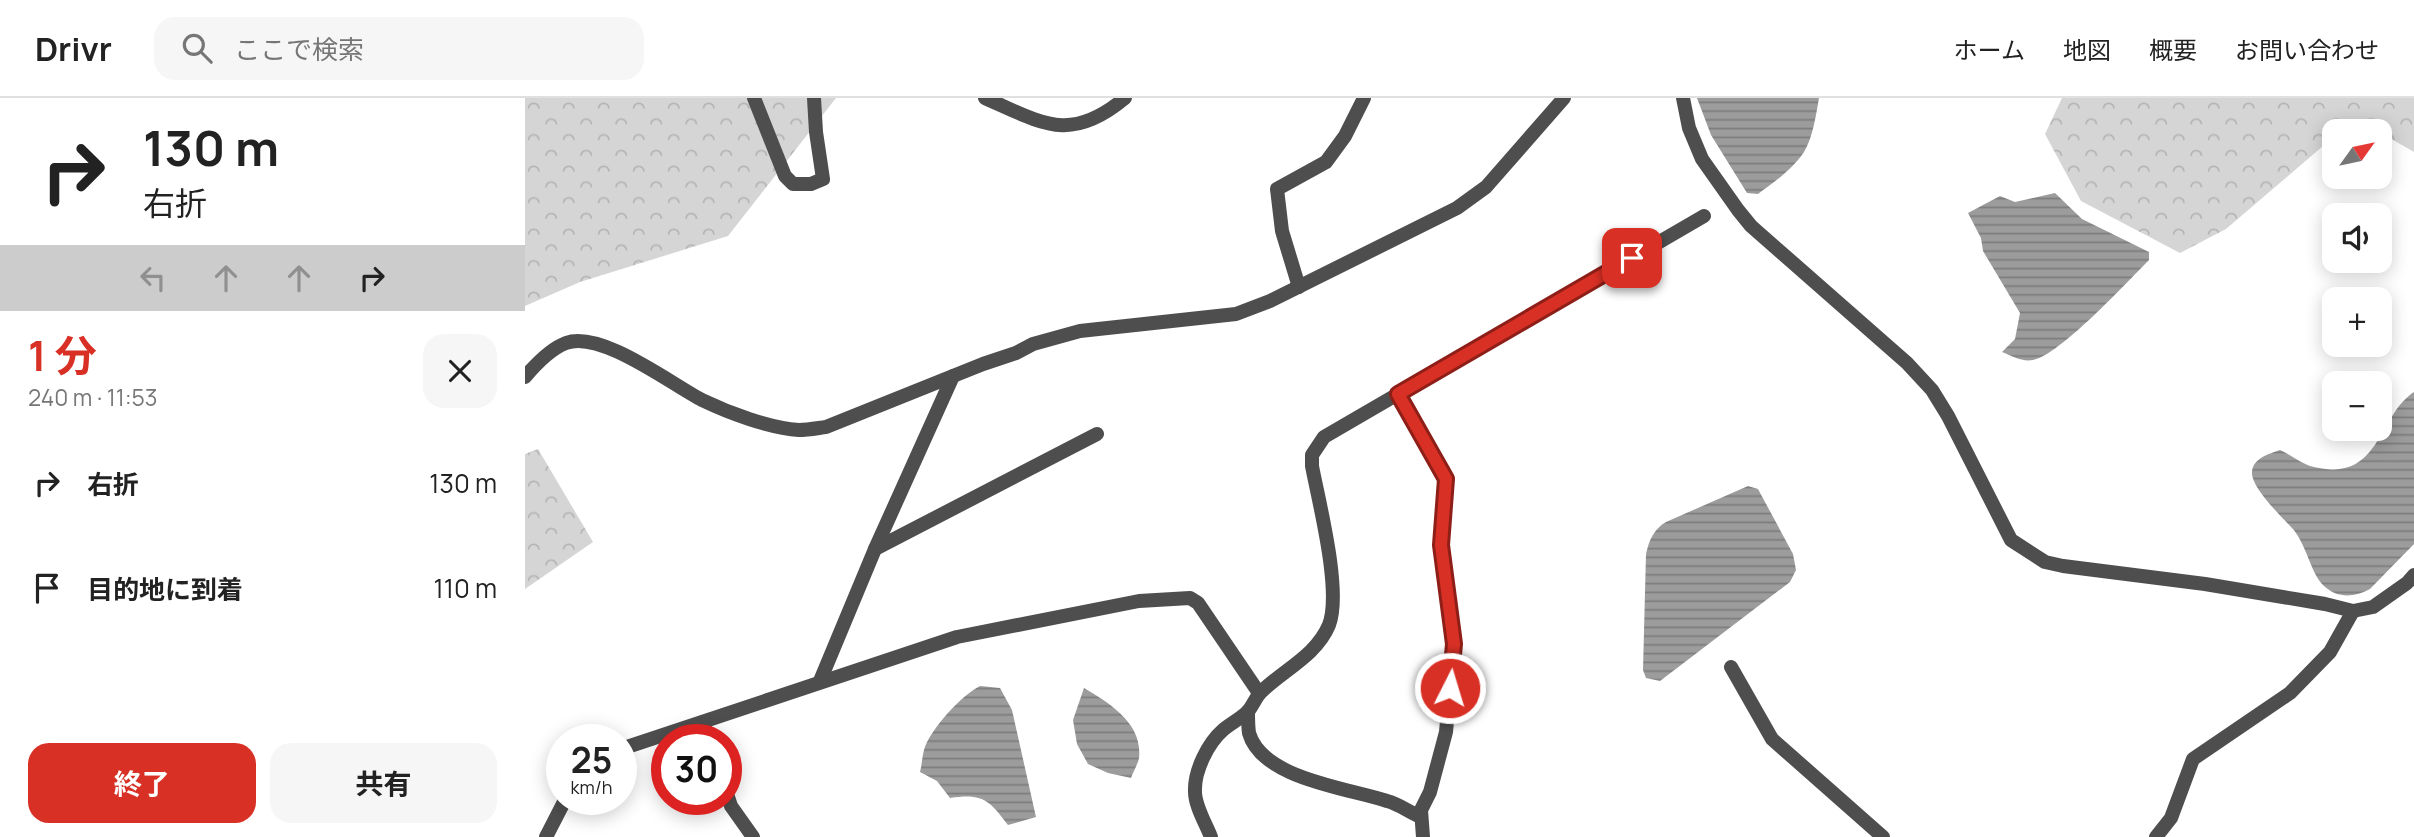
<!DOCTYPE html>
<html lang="ja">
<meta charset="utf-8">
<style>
:root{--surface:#fff;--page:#f6f6f6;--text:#222;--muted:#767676;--line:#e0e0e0;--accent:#d93025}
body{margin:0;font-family:Manrope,"Noto Sans JP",sans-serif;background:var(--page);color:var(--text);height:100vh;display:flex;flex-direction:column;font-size:26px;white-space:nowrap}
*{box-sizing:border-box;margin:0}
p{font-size:23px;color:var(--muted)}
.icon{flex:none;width:38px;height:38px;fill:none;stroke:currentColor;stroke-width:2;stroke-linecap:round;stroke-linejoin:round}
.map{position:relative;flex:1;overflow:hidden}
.sheet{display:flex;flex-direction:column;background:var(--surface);width:525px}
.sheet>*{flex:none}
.banner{background:#fff;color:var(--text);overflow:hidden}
.needle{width:46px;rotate:57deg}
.tools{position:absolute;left:1797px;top:21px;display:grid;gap:14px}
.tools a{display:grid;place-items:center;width:70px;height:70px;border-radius:14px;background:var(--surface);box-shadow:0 4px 18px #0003;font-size:35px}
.speed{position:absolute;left:21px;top:626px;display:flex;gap:14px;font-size:35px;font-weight:700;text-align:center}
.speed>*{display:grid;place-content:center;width:91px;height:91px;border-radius:50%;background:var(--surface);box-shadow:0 4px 18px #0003;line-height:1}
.speed small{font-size:18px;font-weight:400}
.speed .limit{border:10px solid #d22;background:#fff;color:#111}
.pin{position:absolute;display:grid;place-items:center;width:60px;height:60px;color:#fff;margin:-30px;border-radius:14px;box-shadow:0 4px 10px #0006}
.me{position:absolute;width:77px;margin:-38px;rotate:5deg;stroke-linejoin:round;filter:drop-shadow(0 0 5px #0008)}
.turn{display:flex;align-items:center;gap:24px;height:147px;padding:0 28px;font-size:32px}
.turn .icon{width:91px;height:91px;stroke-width:2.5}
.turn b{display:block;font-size:49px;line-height:60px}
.lanes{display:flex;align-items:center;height:66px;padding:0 28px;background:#0003;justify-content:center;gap:35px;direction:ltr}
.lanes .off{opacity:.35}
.round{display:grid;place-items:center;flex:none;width:74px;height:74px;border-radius:21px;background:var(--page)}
.overview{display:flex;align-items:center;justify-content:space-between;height:119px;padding:0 28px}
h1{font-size:42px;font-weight:700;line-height:52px;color:var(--accent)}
.cta{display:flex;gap:14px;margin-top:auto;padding:14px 28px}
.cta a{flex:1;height:80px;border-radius:21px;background:var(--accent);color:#fff;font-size:28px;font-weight:700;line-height:80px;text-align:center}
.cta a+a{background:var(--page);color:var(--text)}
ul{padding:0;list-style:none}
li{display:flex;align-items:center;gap:21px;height:105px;padding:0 28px}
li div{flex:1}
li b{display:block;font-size:26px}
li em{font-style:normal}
header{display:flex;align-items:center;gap:42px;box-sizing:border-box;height:98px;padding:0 35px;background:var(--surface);border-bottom:2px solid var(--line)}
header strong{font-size:33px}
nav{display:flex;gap:38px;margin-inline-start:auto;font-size:24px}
.search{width:490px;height:63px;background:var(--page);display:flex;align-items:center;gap:18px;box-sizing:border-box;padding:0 24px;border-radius:21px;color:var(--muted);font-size:26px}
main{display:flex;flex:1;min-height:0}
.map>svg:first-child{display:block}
.forest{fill:url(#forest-crowns)}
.water{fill:url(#water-rules)}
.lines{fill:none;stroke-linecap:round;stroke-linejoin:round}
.minor{stroke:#4e4e4e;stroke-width:14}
.route-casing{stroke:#8d1f18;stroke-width:18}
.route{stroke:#d93025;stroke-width:12}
</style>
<header>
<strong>Drivr</strong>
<div class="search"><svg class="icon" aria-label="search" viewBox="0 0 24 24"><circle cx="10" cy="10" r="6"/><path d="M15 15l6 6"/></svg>ここで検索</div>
<nav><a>ホーム</a><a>地図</a><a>概要</a><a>お問い合わせ</a></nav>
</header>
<main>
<section class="sheet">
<div class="banner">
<div class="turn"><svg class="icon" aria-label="right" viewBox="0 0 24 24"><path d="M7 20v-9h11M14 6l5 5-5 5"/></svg><div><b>130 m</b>右折</div></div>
<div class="lanes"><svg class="icon off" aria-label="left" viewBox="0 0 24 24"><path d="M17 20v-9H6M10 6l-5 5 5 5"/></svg><svg class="icon off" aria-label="ahead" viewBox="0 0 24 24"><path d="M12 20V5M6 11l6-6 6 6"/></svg><svg class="icon off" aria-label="ahead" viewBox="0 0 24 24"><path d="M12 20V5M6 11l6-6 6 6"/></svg><svg class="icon" aria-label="right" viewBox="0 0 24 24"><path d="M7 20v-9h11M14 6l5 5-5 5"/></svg></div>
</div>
<div class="overview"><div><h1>1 分</h1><p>240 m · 11:53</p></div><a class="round"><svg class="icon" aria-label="close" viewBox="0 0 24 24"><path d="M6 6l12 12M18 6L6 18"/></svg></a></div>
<ul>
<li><svg class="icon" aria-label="right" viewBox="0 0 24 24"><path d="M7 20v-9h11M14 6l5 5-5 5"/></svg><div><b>右折</b></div><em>130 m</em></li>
<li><svg class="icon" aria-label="arrive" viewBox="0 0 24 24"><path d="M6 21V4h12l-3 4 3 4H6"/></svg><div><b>目的地に到着</b></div><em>110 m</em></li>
</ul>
<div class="cta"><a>終了</a><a>共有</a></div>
</section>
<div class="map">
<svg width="1889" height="739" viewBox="0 0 1889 739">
<defs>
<pattern id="forest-crowns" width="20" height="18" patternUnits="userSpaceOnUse" patternTransform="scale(1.75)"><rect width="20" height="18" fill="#d5d5d5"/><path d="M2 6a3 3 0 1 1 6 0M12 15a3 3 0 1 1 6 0" fill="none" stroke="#b5b5b5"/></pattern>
<pattern id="water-rules" width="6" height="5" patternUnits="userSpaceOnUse" patternTransform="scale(1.75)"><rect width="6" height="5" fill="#9c9c9c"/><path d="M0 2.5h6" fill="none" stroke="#7d7d7d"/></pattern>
</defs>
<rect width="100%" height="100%" fill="#fff"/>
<g class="forest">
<path d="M0,0H311L203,138L55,184L0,208Z"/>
<path d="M1537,0H1889V54L1849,31L1810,33L1809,41L1805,42L1701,131L1655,155L1556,103L1520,36Z"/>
<path d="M13,351L68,444L0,491V356Z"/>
</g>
<g class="water">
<path d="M1172,0H1294C1291,17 1288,39 1279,54C1268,71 1248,85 1233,96L1222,95L1186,37Z"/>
<path d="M1530,95L1557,121L1624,154V162C1602,184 1535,257 1508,262C1497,264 1487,258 1477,254L1490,241L1495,215L1458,153L1456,140L1443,115L1475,98L1490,104Z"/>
<path d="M1889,294V446L1845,491C1830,499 1813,501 1799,488C1786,476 1782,448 1768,431C1757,419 1726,390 1727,374C1728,360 1744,356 1755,352C1767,357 1776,366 1789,369C1856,385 1852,318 1889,294Z"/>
<path d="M1223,388L1233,391L1268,456L1271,472L1265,484L1135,583L1121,580L1118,572L1121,456C1124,442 1129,431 1141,424Z"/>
<path d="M455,588L475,590L487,612L511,719L483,727C464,702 458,695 425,700L412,683L395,674C397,667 397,659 399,652C405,631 437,597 455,588Z"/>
<path d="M559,590C584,605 618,625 614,660C613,666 608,674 606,680L583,675L563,666L552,646L548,622Z"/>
</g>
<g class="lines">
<g class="minor">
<path d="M229,0L260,78L268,86H286L298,81L291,34L289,0"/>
<path d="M460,0C517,25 545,46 600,0"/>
<path d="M1158,0L1164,30L1177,61L1213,112L1226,128L1382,265L1407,292L1423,318L1486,442L1520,464L1538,468L1680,486L1800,506L1828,513L1848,509L1882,485L1889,477"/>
<path d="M774,189L757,133L752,91L801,64L820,38L839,0"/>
<path d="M0,279C11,266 25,251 41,245C76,232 146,286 177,302C204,315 244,330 274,332C283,332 293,330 301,329L458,266L491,255L508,246L555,233L711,216L745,203L932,110L961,89L1039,0"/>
<path d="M873,296L921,381L916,447L929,546L921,634L905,694L896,712L898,739"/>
<path d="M350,451L572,336"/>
<path d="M1206,569L1247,641L1358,739"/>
<path d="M295,583L350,451L428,278"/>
<path d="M723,613C723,620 723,628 724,635C737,681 823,690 862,703C874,706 884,714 896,719"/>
<path d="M178,624L184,642"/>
<path d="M96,651L432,539L614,503L665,500L673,505L734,595"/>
<path d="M201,693L206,708L228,739"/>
<path d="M21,739L40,702"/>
<path d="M686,739C681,726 670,708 670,694C669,673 683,645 698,632C706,625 717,620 724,612C728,607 731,599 736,594C758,572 791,558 804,527C817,493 794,405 787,368V357L799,339L1179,118"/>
<path d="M1631,739L1646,720L1668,661L1765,595L1805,554L1828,513"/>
</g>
</g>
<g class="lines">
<defs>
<path id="route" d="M925,590L929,546L916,447L921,381L873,296L1107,160"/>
</defs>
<use href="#route" class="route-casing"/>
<use href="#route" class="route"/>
</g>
</svg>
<div class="tools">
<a><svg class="needle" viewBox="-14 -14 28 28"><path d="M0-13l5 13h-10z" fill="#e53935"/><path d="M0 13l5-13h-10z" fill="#767676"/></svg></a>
<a><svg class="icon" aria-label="sound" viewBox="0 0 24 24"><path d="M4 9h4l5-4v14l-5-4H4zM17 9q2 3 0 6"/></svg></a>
<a>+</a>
<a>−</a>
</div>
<div class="speed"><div>25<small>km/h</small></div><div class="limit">30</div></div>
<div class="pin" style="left:1107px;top:160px;background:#d93025"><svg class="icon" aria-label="arrive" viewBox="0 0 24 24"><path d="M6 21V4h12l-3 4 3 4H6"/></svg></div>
<svg class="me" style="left:925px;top:590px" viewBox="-20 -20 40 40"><circle r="17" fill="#d93025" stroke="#fff" stroke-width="3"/><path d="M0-11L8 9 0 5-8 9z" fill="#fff"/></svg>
</div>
</main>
